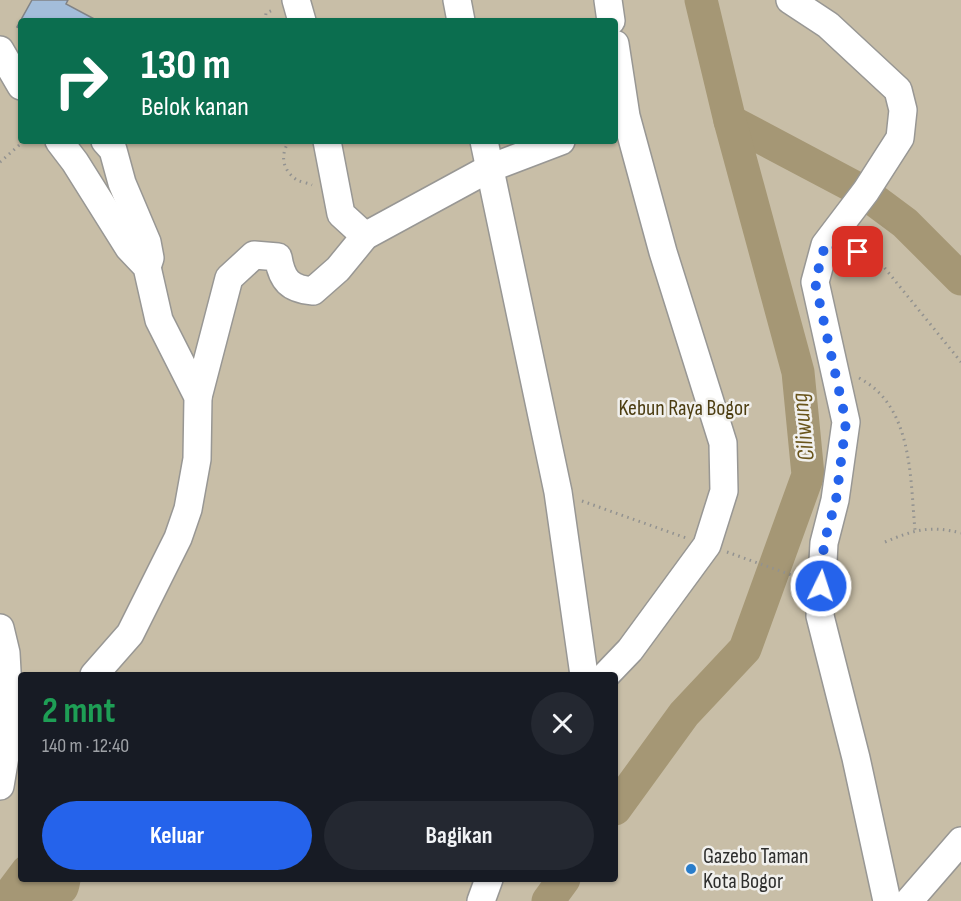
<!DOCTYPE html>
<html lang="id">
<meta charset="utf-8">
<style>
:root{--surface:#171b24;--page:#242831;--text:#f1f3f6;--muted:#9ea1a6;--accent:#2563eb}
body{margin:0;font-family:"Sofia Sans Condensed",sans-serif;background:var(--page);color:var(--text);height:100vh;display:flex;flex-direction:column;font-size:22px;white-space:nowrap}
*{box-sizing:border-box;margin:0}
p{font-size:20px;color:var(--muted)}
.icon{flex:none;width:33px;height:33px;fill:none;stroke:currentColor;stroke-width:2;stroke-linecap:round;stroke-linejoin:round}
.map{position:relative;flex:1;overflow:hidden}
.side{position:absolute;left:18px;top:672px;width:600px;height:210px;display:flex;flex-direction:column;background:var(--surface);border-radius:6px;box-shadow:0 2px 4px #0004}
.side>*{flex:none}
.banner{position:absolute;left:18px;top:18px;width:600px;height:126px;border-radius:6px;box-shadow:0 2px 4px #0004;background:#0b6e4f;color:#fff;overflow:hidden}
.pin{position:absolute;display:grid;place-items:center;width:51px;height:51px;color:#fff;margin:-26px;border-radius:12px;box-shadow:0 3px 9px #0006}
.me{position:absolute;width:66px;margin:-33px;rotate:4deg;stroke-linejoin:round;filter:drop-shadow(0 0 4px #0008)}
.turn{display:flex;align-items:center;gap:21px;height:126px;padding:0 24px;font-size:27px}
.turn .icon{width:78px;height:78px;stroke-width:2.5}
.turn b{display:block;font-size:42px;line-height:51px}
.round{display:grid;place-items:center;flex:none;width:63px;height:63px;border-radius:32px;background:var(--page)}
.headline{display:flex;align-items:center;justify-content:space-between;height:102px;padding:0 24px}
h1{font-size:36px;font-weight:700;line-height:45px;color:#1e9e55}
.primary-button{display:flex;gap:12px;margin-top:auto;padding:12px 24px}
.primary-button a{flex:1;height:69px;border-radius:36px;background:var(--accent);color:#fff;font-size:24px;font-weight:700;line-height:69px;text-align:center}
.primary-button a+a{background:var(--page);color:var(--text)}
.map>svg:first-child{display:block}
.green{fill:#c8bea7;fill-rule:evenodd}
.water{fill:#a59775}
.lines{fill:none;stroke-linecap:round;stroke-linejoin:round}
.river{stroke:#a59775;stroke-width:33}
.building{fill:#a3bdda;stroke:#818386;stroke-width:1.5}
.minor-casing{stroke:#989794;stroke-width:30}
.path{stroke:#929290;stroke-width:3;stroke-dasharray:1.5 4.5;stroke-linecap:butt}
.minor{stroke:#fff;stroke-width:27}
.route{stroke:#2563eb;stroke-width:10;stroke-dasharray:0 18}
.poi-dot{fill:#297dcb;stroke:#f1f0ed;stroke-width:2}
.labels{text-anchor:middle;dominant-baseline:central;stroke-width:5;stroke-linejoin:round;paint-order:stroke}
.park-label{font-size:22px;fill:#4c3d11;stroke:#f1f0ed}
.poi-label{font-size:22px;fill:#2e2e2d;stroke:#f1f0ed;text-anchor:start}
.water-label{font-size:24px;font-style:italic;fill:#6a551b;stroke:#f1f0ed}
</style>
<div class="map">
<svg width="961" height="901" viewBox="0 0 961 901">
<rect width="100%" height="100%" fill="#f1f0ed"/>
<path class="green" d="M0,0H961V901H0ZM21,21H615V141H21ZM21,675H615V879H21Z"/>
<path class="water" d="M21,855V879H81C79,887 79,895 72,901H0V880L15,860Z"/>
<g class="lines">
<g class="river">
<path d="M730,121L862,191L905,223L961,279"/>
<path d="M615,809L684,714L745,649L808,475L798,372L730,121L701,0"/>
<path d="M548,901L564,879"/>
</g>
</g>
<path class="building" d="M32,0H68L66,4L98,21H21V29L17,27Z"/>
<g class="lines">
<defs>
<g id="minor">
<path d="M296,0L302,21"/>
<path d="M457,0L461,21"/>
<path d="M608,0L611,21"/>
<path d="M790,0L828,25L898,90L903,110L900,138L866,191L825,245L815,282L846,422L835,500L824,543L820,616L856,758L887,901"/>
<path d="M0,50L21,86"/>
<path d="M59,141L75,162L129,248L147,267L159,320L198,397L197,459L188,509L178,538L130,634L94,675"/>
<path d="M105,141L113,150L122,183L147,242L150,258L147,267"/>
<path d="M327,141L341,214L365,236"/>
<path d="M484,141L558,492L584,675"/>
<path d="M198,397L229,278L254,255L278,257C282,281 290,289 313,291L338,269L365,236L490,168L561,141"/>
<path d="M0,628L6,653L10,727L0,786"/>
<path d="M606,675L630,650L707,545L724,491L723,443L663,252L626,116L615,44"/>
<path d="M481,901L489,879"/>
<path d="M909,901L961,841"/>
</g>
</defs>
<use href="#minor" class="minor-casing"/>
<g class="path">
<path d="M265,21L266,13L275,9"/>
<path d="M289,141C280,155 282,170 297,180C301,182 308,183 312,185"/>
<path d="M0,162L24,141"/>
<path d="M849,250L875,256L961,362"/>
<path d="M859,378C913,406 910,478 915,530"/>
<path d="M582,501L686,538"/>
<path d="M885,542C914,530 930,525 961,533"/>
<path d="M727,552L800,578"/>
</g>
<use href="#minor" class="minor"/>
</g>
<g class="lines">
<path class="route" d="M821,586L824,543L836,500L846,422L815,282L825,245L858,252"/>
</g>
<circle class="poi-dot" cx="691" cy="869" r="6"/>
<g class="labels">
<g class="park-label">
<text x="684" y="408">Kebun Raya Bogor</text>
</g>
<g class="poi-label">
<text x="703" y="856">Gazebo Taman<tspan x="703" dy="25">Kota Bogor</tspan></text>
</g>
<g class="water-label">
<text transform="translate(803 427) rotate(-96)">Ciliwung</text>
</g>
</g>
</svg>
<div class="pin" style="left:858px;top:252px;background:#d93025"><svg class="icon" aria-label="arrive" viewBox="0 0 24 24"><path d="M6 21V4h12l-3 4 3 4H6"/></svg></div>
<svg class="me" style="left:821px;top:586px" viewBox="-20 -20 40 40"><circle r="17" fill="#2563eb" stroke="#fff" stroke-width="3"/><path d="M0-11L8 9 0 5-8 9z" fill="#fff"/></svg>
<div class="banner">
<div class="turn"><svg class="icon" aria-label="right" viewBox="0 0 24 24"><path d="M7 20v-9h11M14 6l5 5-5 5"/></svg><div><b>130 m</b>Belok kanan</div></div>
</div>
<section class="side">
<div class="headline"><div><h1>2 mnt</h1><p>140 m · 12:40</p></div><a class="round"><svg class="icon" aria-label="close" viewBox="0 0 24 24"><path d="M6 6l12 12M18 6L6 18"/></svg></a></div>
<div class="primary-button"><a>Keluar</a><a>Bagikan</a></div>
</section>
</div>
